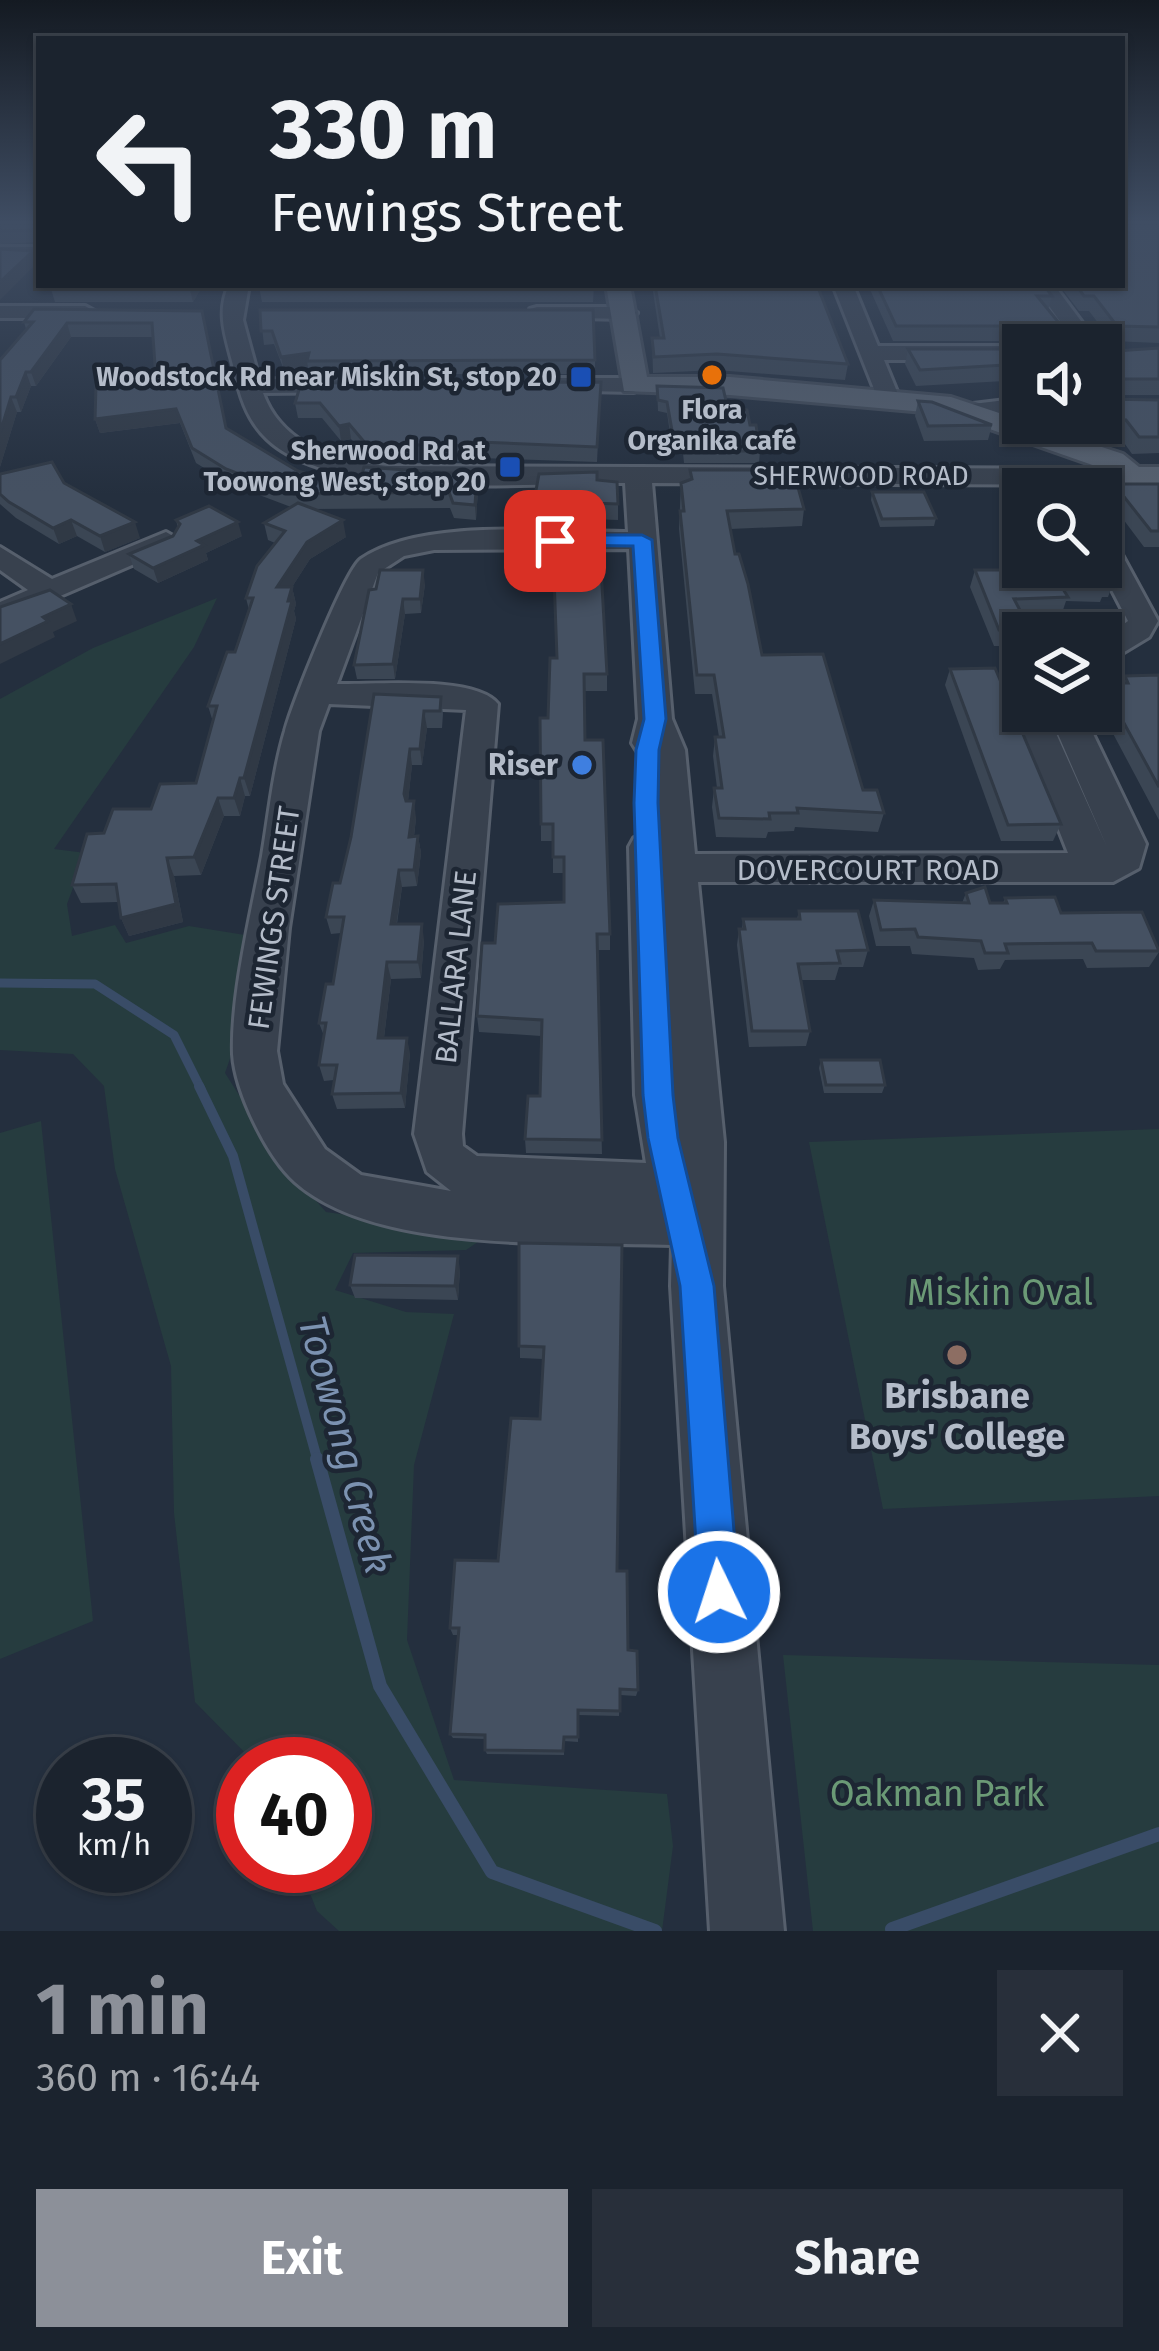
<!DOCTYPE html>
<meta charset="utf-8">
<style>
:root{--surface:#1b232e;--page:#282f3a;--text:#f1f3f6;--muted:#a0a4aa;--line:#39404a;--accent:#8c9099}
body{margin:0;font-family:"Fira Sans",sans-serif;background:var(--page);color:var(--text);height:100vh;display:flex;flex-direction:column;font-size:45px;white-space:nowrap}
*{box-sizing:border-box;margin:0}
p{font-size:39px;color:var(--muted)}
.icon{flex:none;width:66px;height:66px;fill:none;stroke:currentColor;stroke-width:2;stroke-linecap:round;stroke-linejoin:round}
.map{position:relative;height:1931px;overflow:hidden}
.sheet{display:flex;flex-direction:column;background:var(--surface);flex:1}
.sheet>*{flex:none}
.banner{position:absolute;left:36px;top:36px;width:1089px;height:252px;border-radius:0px;box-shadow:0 3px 9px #0004,0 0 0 3px var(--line);background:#1b232e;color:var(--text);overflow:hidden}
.fabs{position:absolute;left:1002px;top:324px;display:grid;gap:24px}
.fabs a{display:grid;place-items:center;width:120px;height:120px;border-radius:0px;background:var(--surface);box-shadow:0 3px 9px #0004,0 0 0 3px var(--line);font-size:60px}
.speed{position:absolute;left:36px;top:1737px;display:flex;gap:24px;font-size:60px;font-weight:700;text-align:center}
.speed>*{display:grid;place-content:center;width:156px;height:156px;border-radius:50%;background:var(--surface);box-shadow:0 3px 9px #0004,0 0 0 3px var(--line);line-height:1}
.speed small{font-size:30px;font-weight:400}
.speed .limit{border:18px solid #d22;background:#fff;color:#111}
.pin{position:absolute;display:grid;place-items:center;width:102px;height:102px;color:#fff;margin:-51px;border-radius:24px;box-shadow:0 6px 18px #0006}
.me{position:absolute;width:132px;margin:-66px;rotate:356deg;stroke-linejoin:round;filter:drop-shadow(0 0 9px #0008)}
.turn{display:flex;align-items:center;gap:42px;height:252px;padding:0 36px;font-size:54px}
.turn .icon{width:156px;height:156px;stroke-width:2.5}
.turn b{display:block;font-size:84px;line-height:102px}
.round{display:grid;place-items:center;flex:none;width:126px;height:126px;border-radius:0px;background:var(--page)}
.summary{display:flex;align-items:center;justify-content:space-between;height:204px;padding:0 36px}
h1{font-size:72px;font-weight:700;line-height:90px;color:var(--accent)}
.action{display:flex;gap:24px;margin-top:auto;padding:24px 36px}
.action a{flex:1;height:138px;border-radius:0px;background:var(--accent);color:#fff;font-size:48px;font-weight:700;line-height:138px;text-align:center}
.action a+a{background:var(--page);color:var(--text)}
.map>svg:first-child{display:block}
.green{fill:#263c3f}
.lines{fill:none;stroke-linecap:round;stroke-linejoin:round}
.stream-far2{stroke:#394c67;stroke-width:9}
.stream-far1{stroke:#394c67;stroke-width:10}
.stream{stroke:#394c67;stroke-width:14}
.minor-casing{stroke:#565f6c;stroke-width:6}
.major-casing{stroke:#414a57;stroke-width:6}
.minor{fill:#38414e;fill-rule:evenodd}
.major{fill:#56606e;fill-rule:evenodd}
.wall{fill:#3b4654}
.shaded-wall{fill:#303945}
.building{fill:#455162;stroke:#303945;stroke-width:3}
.route{fill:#1a73e8;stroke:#114b97;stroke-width:3}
.food-dot{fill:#e8710a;stroke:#1d2633;stroke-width:4.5}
.transit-dot{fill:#1a4fb4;stroke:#1d2633;stroke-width:4.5}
.shop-dot{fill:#3f7fe0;stroke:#1d2633;stroke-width:4.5}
.education-dot{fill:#8d6e63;stroke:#1d2633;stroke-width:4.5}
.labels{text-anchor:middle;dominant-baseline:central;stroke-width:9;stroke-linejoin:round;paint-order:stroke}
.far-poi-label{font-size:27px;font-weight:bold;fill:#b4bcc9;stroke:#1d2633;text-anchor:end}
.far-street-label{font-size:27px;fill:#b4bcc9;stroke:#1d2633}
.poi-label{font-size:30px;font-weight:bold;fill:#b4bcc9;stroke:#1d2633;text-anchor:end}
.street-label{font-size:30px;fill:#b4bcc9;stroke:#1d2633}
.near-park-label{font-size:36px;fill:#6b9a76;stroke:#1d2633}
.near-poi-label{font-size:36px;font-weight:bold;fill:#b4bcc9;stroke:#1d2633}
.near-water-label{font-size:39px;font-style:italic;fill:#7c92b1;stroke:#1d2633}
</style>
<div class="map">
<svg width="1159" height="1931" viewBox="0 0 1159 1931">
<rect width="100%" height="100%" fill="#242f3e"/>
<g class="green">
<path d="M217,598L194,647L54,849L86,853L67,904L72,936L115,925L126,943L189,926L257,937L245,1015L225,1073L281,1161L326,1212L488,1235L466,1250L353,1253L335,1290L406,1312L454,1314L414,1465L407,1640L454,1780L667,1794L673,1846L662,1931H339L317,1911L299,1866H345V1764H256L195,1702L174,1513L171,1366L115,1169L104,1086L73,1054L0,1050V699L93,648Z"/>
<path d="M41,1121L93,1621L0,1659V1133Z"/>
<path d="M1159,1129V1496L883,1509L809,1142Z"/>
<path d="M783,1655L1159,1665V1931H813Z"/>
</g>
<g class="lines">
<path class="stream-far2" d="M0,983L95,984L174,1035L201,1089"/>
<path class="stream-far1" d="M199,1086L233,1156L318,1462"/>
<g class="stream">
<path d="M317,1459L380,1686L492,1872L655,1931"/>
<path d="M892,1929L1159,1834"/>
</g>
<defs>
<g id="minor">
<rect x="0" y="247" width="39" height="12"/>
<path d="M229,285H249L243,320L259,379L365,380V390L357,392L263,393C282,445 337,462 388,466L1131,469L1144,477L1131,485L652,483L672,719L685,750L695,854L1068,853L1012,711L1015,707L1006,699L1003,682L1011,669L1023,666V711H1046L1107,847L1048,711H1082L1146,844L1139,868L1113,882H698L724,1142L723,1286L784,1931H710L671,1286L672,1245C566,1241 377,1255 295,1182C267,1157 235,1091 233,1054C231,996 251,914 262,856C269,815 273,771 285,731C292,705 345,570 361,559C422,517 553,532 628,532L625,483C534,482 334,503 267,439C246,419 239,393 233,365C226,337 216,313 229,285ZM629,549L638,719L632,743L637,751L650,754L655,836L634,838L629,847L635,1095L646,1163L477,1156L463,1146L462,1134L498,704C475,675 373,685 337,684L378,573L404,556L434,550ZM329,704L466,710L414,1134L427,1172L451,1191L361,1175L325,1149L283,1084L277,1051L289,928L319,731Z"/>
<path d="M833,285H853L878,346H1023V360H884L900,399L896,404H880Z"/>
<path d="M1034,285H1054L1099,345H1077Z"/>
<path d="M0,306H85L96,312L85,318H0Z"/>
<path d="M537,307H626L637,313L626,319L530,317V309Z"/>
<path d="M545,378H634L646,385L634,392L537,390L533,385Z"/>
<path d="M1023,398V412L973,418L961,411L973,404Z"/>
<path d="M166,532L180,540L176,546L0,622V602L28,590L0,570V547L52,579Z"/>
<path d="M1101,533L1115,542L1158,621L1149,637L1101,666V641L1128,621L1100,567Z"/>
</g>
<path id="major" d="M606,285H630L647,377H730L951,397L1123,454L1139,467H1159V487L1120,484L1101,468L947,414L730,395L624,391Z"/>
</defs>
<use href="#minor" class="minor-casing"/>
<use href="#major" class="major-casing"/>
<use href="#minor" class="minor"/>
<use href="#major" class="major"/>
</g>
<g class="wall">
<path d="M0,224H39V242L0,244Z"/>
<path d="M1159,224V343L1112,341L1089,311H1079L1060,286L1122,285Z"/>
<path d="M203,285L193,302H55L50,286Z"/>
<path d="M594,285L593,302H262L259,287Z"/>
<path d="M652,285H817L848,364L845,380L716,370L653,373L652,338H660Z"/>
<path d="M868,285H1044L1052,296L1048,310L1077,345H1027L1023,341H893Z"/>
<path d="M260,310L595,360V374H310L308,367L284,370L274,344L264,345Z"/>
<path d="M202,311L226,429L298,471L358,490L477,475L478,490L476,520L454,518L450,508L313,509L346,537L310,559L292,587L296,604L294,611L296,619L250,796H245L240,816H224L201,875L174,876L183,922L129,936L121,918L118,902L81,903L72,885L104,833L196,783L213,722L208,706L235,652L249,610L246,598L275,543L268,540L264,523L291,507L230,484L196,463L180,423L100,433L95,419L156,379L153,337H71L36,386H31L21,412H17L0,467V360L26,329L24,322Z"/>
<path d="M1159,348V395H1104V399L1159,400V453L1132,454L1120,437L1101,436L1095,428H1059L1056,423H1101V352Z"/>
<path d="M908,349H1023V380L916,386L905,364Z"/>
<path d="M601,382L597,462L481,458V462L369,459L351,439L341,441L322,418H298L295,403Z"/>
<path d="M657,386L727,405L750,425L760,451L759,463H684L683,453H673L667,413L658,411Z"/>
<path d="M918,401L992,425L988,440L924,441L915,416Z"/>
<path d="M690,470L766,480L804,509L802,526L730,529L735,554L762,655L863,790L884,813L878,832L795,827L794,831L768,832L766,838L716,837L712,807L714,788H717L713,756L715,737H719L712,694H695L679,529L681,483L690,480Z"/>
<path d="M0,474L64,483L140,538L105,552L77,536L59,544L16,518L0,504Z"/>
<path d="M597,480L618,504V520L535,517L534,501Z"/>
<path d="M1114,484H1159V547H1144L1108,499Z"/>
<path d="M872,492L936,518L934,526L880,527L871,500Z"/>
<path d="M176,520L242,536L206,553L208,560L158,583L134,569L129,554L173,536L178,528Z"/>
<path d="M1055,567H1101L1114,581L1108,597H1102L1100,602L1066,601L1062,613L1023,615L1030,629L1029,633H1023V646H994L970,587L975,570L1053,573Z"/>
<path d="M425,584L421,613L405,614L395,679H357L354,665L369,590Z"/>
<path d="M550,658L607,674V691H584L585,740L610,934V950H597L602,1154L526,1153L525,1139L540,1096L541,1036L479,1032L477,1016L495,943L564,902V873H553V841H541L540,718H548Z"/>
<path d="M950,669L1061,824L1053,841H1001L945,685Z"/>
<path d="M1159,675V820L1101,711L1102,683H1121L1125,676Z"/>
<path d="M374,694L441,697L443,714L442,728H427L422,765H412L408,801L416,818L414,837L418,836L421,853L417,886L402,887L397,924L424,940L421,978L391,979L384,1038L410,1053L405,1108L337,1109L332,1094L334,1080L324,1081L319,1065L324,1036L319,1023L333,984L341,933L331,934L326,917L340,883L351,837Z"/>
<path d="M966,893L990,903H1003L1005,898L1061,913L1159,950V952L1149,967L1087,968L1083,959L1005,960L1000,969L978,970L974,958L912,954L910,946H876L869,916L874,900L962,903Z"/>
<path d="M799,911L868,950L863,967H839L835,980H801L810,1031L806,1046L749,1047L737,945L739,929H742L743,919H797Z"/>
<path d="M821,1060L885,1085L882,1093H824L819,1068Z"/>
<path d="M519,1243L617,1571L628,1650L638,1690L636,1696L620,1695L619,1716L578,1715V1742L564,1741V1755L487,1754L485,1750V1739L453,1738L450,1734L458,1635H453L450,1628L498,1561L540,1419L543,1359L520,1358Z"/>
<path d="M460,1270L458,1300L355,1298L350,1285Z"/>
</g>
<g class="shaded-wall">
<path d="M33,251L37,263L0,300V282Z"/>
<path d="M190,285H203L193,302L189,286Z"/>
<path d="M67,323L71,337L36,386L31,372Z"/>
<path d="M309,353L307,361L308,367L284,370L281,357Z"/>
<path d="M26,372L31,386L21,412L16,397Z"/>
<path d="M11,397L17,412L0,467V433Z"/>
<path d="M176,409L180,423L100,433L95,419Z"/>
<path d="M349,424L351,439L341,441L339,426Z"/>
<path d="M477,475L478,490L476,520L475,505Z"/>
<path d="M71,520L77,536L59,544L53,528Z"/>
<path d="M343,520L346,537L310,559L292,587L296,604L294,611L296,619L250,796L244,778L277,587L307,542Z"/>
<path d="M135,522L140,538L105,552L100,536Z"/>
<path d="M238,522L242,536L206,553L208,560L158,583L153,568L197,541Z"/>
<path d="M423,570L425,584L421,613L420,599Z"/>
<path d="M403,599L405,614L395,679L393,664Z"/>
<path d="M71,604L77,621L53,632L55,637L0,664V644L43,617Z"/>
<path d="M424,711L427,728L422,765L420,749Z"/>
<path d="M410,749L412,765L407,811L404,794Z"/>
<path d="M240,778L245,796L240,816L234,798Z"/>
<path d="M218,798L224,816L201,875L194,857Z"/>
<path d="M414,801L416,818L412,853L409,837Z"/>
<path d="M418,836L421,853L417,886L414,870Z"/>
<path d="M167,858L174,876L183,922L129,936L121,918Z"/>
<path d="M399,870L402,887L394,940L391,924Z"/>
<path d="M422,924L424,940L421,978L418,962Z"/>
<path d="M387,962L391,979L382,1054L378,1038Z"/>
<path d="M407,1038L410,1053L405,1108L401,1093Z"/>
<path d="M458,1256L460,1270L458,1300L455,1286Z"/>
</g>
<g class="building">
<path d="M0,224H39V243L35,230L0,231Z"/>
<path d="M1122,224H1159V327L1117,326L1094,296H1084L1076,285H1122Z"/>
<path d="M0,249L33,251L0,282Z"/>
<path d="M260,285H593V287H259Z"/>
<path d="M655,285H817L848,364L717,354L654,357L652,338H664Z"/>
<path d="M877,285H1044L1052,296H1037L1077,345H1028L1032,330L1027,326H896Z"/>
<path d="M34,309L202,311L226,428L298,471L358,490L364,467L477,475L475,505L453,503L449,492L292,494L226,469L192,448L176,409L95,419L96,385L156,379L152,323H67L31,372H26L16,397H11L0,433V360L33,322H24Z"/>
<path d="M260,310H593L595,360L307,361L309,353L281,357L272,331H261Z"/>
<path d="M1159,348V379H1103L1104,399L1159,400V437H1139L1126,420L1107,419L1101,411V352Z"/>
<path d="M908,349H1023V364L920,370Z"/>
<path d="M601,382L597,447L480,442V446L366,444L349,424L339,426L320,403H295L301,383Z"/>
<path d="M657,386L723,388L727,405L747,410L750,425H756L760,451H685L683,441L674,442L667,402L658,400Z"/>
<path d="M918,401L932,402L992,425L928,426Z"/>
<path d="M52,462L64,483L135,522L100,536L71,520L53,528L9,502L0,494V474Z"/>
<path d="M690,470H765L766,480H796L804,509L727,511L735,554H739L748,584L762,655L823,654L863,790H877L884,813L797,808L798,813H769L770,819L719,818L714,788H722L715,737H724L714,675H697L680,511H684L681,483L692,479Z"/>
<path d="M597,472V480L617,482L618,504L534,501L539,474Z"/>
<path d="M1114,484H1159V531H1151Z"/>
<path d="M872,492H924L936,518L882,519Z"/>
<path d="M298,503L343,520L307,542L277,587H292L288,601H292L244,778H240L234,798H218L194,857L167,858L176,904L121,918L116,884L72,885L87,834L104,833L113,809H151L160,784L196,783L217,706H208L227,652H235L253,598H246L257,566L285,531L264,523Z"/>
<path d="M209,506L238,522L197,541L204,545L153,568L129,554L173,536L180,524L176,520Z"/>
<path d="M553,550H600L607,674H584L585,740H603L610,934H597L602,1140L525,1139L528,1096H540L542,1020L477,1016L482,943H495L498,904L564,902V857H553V824H541L540,718H548L550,658H557Z"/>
<path d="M1101,558L1114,581H1104L1107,585H1073L1064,567H1101Z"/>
<path d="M380,570H423L420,599H403L393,664L354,665L369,590L376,589Z"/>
<path d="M975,570H1051L1068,597L1014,599L1030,629L999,630Z"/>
<path d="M50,590L71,604L43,617L48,621L0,644V607Z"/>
<path d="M995,668L1061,824L1008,825L950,669Z"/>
<path d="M1159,675V787L1102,683H1128L1125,676Z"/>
<path d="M374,694L441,697L440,711H424L420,749H410L404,794L406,801H414L409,837L418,836L414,870H399L391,924H422L418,962H387L378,1038H407L401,1093L332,1094L337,1065H319L326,1023H319L326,984H333L344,917H326L333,883H340L351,837Z"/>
<path d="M985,887L990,903H1007L1005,898L1055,897L1061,913L1142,912L1159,951H1096L1092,943L1005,944L1008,953H985L981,941L918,937L915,929L881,930L874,900L969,903L966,893Z"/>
<path d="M799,911H858L868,950L837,951L840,963L798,964L810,1031H752L739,929H745L743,919H800Z"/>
<path d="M821,1060H880L885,1085H826Z"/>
<path d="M519,1243L622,1245L617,1571H627L628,1650L637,1651L638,1690L620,1689V1711L578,1710V1737H564L563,1751L485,1750V1735L450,1734L459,1628H450L455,1560L498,1561L511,1418L540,1419L544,1347L519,1346Z"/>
<path d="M355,1255L458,1256L455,1286L350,1285Z"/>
</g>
<linearGradient id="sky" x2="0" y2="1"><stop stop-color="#141a22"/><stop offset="0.45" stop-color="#3f4d63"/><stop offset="1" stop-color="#3f4d63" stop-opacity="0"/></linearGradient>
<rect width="1159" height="494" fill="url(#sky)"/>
<path class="route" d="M555,535H642L652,540L666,719L659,750L658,803L673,1095L678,1138L714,1286L739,1592L733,1606L719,1612L705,1606L699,1592L680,1286L648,1138L643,1095L634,803L636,750L644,719L633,546L549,545V537Z"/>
<circle class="food-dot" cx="712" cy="375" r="12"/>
<g class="transit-dot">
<rect x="569" y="365" width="24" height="24" rx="6"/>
<rect x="498" y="455" width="24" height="24" rx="6"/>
</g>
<circle class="shop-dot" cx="582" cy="765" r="12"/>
<circle class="education-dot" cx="957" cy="1355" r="12"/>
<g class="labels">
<g class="far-poi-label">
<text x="557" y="377">Woodstock Rd near Miskin St, stop 20</text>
<text x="712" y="410" text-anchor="middle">Flora<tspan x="712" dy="31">Organika café</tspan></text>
<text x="486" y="451">Sherwood Rd at<tspan x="486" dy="31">Toowong West, stop 20</tspan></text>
</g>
<g class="far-street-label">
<text x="861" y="476">SHERWOOD ROAD</text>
</g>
<g class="poi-label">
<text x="558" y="765">Riser</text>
</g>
<g class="street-label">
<text x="868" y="870">DOVERCOURT ROAD</text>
<text transform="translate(274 918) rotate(-82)">FEWINGS STREET</text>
<text transform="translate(456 967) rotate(-84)">BALLARA LANE</text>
</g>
<g class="near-park-label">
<text x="1000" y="1293">Miskin Oval</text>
<text x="937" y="1794">Oakman Park</text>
</g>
<g class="near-poi-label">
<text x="957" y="1396">Brisbane<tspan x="957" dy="41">Boys' College</tspan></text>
</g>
<g class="near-water-label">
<text transform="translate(345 1445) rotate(75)">Toowong Creek</text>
</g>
</g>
</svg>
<div class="fabs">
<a><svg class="icon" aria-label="sound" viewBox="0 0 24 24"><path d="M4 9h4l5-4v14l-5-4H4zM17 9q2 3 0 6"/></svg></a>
<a><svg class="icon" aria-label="search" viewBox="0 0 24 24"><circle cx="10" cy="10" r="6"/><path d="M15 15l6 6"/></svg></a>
<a><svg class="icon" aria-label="layers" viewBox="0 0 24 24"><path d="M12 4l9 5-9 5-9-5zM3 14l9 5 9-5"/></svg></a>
</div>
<div class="speed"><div>35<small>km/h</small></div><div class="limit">40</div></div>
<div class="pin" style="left:555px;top:541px;background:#d93025"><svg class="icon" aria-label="arrive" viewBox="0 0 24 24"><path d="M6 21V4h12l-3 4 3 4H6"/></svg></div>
<svg class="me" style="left:719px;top:1592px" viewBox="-20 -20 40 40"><circle r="17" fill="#1a73e8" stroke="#fff" stroke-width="3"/><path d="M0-11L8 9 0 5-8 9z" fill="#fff"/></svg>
<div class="banner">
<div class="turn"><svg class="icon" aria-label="left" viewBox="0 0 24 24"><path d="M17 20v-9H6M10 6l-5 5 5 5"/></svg><div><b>330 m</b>Fewings Street</div></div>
</div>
</div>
<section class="sheet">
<div class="summary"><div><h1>1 min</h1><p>360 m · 16:44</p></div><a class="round"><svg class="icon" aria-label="close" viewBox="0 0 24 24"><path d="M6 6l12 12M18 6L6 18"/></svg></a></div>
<div class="action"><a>Exit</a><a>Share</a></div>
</section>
